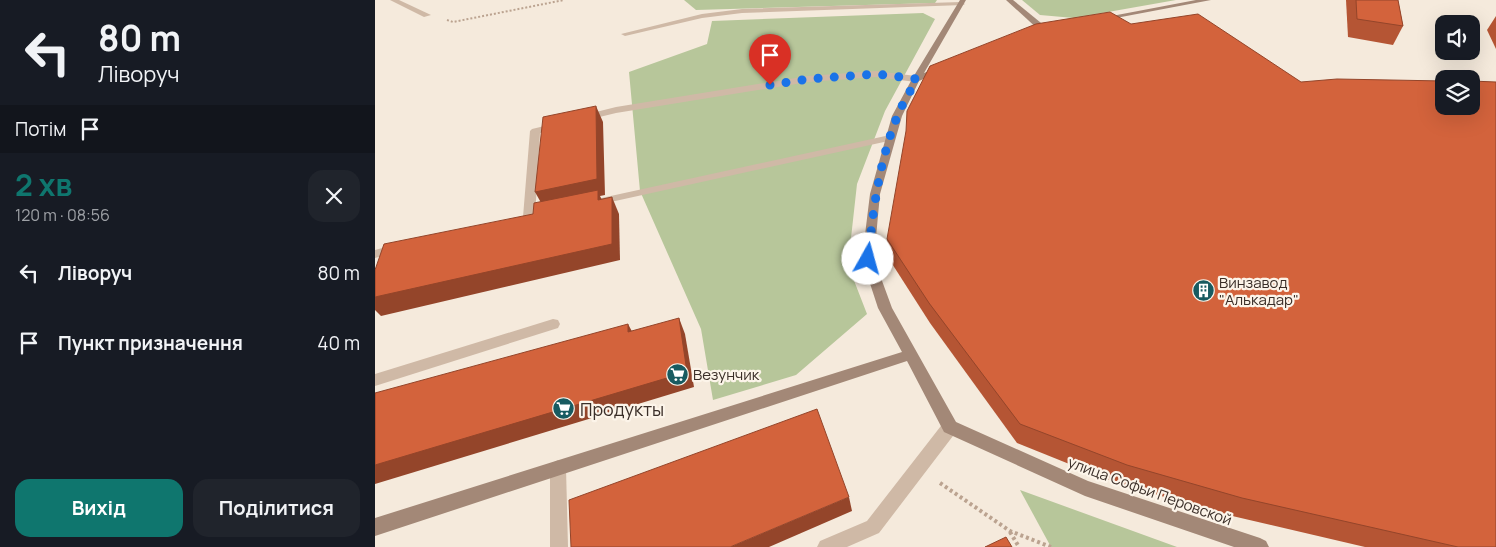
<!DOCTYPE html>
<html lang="uk">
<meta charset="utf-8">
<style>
:root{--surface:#171b24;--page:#20242c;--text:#f1f3f6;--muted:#9ea1a6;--accent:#0f766e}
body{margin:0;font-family:Manrope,sans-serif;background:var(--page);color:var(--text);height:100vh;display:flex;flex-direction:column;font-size:19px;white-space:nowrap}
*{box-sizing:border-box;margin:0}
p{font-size:16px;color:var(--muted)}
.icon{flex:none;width:28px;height:28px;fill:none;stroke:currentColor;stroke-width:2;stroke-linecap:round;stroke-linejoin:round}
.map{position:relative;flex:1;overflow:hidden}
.panel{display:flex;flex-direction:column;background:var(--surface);width:375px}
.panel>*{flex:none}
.top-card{background:#171b24;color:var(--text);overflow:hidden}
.fabs{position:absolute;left:1060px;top:15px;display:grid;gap:10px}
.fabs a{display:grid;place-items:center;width:45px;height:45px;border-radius:10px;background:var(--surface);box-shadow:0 5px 20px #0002;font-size:25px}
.pin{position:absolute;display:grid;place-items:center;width:42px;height:42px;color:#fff;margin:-51px -21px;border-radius:50% 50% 50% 0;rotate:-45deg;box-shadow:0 0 5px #0007}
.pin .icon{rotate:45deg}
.me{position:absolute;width:55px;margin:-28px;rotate:7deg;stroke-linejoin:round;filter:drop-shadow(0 0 4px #0008)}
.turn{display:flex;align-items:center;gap:18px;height:105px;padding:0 15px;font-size:22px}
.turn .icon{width:65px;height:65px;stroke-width:2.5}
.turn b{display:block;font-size:35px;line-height:42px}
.then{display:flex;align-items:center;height:48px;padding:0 15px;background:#0003;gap:10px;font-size:19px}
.round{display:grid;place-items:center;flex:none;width:52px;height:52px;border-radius:15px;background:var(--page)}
.overview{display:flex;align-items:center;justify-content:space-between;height:85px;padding:0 15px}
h1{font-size:30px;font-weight:700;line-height:38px;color:var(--accent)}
.primary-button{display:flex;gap:10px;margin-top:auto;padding:10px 15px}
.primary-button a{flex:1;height:58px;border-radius:15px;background:var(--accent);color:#fff;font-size:20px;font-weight:700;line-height:58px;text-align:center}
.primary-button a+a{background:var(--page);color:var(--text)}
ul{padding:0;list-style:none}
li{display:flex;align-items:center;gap:15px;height:70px;padding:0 15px}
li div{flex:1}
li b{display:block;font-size:19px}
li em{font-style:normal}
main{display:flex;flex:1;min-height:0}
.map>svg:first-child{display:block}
.green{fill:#b7c69a}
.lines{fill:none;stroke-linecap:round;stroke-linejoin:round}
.path-far1{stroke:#bba390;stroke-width:2;stroke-dasharray:2 2;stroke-linecap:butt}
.path{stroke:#bba390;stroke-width:4;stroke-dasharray:3 3;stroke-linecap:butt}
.lane{fill:#cfb9a6;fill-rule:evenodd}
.street{fill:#cfb9a6;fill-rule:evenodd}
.secondary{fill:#a38877;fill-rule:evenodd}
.wall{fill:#b55534}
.shaded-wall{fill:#94452a}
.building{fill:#d3633c;stroke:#94452a}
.route{stroke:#1a73e8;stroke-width:9;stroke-dasharray:0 16.2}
.labels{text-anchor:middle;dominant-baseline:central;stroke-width:4.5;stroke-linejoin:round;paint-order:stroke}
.poi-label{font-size:15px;fill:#3a2e28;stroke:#fcf4e9;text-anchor:start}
.street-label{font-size:15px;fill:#3a2e28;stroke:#fcf4e9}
.near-poi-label{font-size:18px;fill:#3a2e28;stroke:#fcf4e9;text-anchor:start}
</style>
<main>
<section class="panel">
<div class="top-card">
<div class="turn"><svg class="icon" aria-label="left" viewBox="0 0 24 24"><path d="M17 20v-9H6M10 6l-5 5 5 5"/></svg><div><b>80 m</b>Ліворуч</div></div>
<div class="then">Потім<svg class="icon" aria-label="arrive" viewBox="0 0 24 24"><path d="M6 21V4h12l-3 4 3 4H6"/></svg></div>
</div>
<div class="overview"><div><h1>2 хв</h1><p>120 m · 08:56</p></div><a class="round"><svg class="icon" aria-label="close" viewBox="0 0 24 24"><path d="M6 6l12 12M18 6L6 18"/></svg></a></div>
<ul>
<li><svg class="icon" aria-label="left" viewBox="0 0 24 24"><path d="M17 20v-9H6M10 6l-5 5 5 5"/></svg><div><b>Ліворуч</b></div><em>80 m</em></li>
<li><svg class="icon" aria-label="arrive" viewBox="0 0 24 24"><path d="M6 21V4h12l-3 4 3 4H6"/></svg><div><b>Пункт призначення</b></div><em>40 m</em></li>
</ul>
<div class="primary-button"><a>Вихід</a><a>Поділитися</a></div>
</section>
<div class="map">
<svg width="1121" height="547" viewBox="0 0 1121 547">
<rect width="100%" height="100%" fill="#f5eadc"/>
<g class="green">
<path d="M309,0H562L560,3L321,10Z"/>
<path d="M647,0H801L699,18L665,15Z"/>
<path d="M548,13L560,19L510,111L482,184L473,265L492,314L421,375L338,400L326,329L265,191L254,72L332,44L337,21Z"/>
<path d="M645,490L802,547H676Z"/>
</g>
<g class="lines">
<path class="path-far1" d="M72,20L78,22L189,0"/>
<g class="path">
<path d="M565,483L635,531L676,547"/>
<path d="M635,532L644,547"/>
</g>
<g class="lane">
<path d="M15,0H24L56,15L49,17Z"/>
<path d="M501,71L541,76L545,79L541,82L501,77L433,82L241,113L208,121L203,118L205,116L241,107L433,76Z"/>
<path d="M182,123L185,124V128L165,133L160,217L154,221L150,220L148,217L155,131L157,129Z"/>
<path d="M515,135L520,138L518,140L222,205L216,202L222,199Z"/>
<path d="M22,244L26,245L28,248L26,251L0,258V250Z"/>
<path d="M178,319L183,320L185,324L183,328L0,386V374Z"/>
<path d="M575,420L581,422L583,427L581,432L504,533L472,547H442L445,541L492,521L569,422Z"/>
<path d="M183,460L189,463L191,468L193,547H175V468L177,463Z"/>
</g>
<path class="street" d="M586,2L590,4L588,5L367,13L327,18L250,36L246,34L327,14L367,9Z"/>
<g class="secondary">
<path d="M585,0H591L549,73L564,67L568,70L544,81L527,116L505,194L499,259L517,308L581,422L713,481L885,538L891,541L894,547H859L710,496L569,432L532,361L0,536V518L527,352L503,308L487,259L495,194L517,116L537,79Z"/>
<path d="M631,0H638L671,27V31H665Z"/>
<path d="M821,0H836L725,21L721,19Z"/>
</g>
</g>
<g class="wall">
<path d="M971,0H1023L1028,26L1018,45L973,37Z"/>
<path d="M1121,16V49L1112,30Z"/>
<path d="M512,239L1121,547H990L853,515L744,484L642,443L555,323L514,259Z"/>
</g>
<g class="shaded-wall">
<path d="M221,106L228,122L230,195L225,196L230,206L169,208L160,192Z"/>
<path d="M237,197L244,214L245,260L6,316L0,310V297Z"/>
<path d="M304,318L310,334L319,387L0,484V465Z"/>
<path d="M253,324L261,339L253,332Z"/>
<path d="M474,497L477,511L394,547H355Z"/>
</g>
<g class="building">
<path d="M981,0H1023L1028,26L982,19Z"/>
<path d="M735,12L756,24L823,14L926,82L962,79L1069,81V106H1096V81L1121,82V547H1083L867,498L752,465L645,424L554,303L512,239L531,131L532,111L555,66L661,24Z"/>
<path d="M221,106L222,179L160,192L168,117Z"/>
<path d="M223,190V200L237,197V244L0,297V270L9,244L158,214L159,203Z"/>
<path d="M304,318L312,372L0,465V393L253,324V332Z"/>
<path d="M442,409L474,497L355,547H196L194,500Z"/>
<path d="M631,537L637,547H610Z"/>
</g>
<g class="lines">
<path class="route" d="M395,85L433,79L501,74L542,79C535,92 527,104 522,117C504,162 498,211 493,259"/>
</g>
<defs>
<symbol id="building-disc" viewBox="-11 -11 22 22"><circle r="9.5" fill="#185b61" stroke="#fcf4e9"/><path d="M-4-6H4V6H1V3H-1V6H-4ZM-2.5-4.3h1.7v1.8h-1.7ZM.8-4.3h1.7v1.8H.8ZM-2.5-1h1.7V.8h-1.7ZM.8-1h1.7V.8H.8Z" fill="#fff"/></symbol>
<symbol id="supermarket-disc" viewBox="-11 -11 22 22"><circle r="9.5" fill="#185b61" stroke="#fcf4e9"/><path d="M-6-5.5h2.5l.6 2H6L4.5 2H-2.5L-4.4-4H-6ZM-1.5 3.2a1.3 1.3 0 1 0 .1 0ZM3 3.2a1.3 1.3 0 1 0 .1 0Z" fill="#fff"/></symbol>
</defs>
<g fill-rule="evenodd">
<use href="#building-disc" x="816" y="278" width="25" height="25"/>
<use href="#supermarket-disc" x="290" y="362" width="25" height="25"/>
<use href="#supermarket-disc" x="176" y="396" width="25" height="25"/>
</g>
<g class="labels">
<g class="poi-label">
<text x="844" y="282">Винзавод<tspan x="844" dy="17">"Алькадар"</tspan></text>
<text x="318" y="374">Везунчик</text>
</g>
<g class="street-label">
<text transform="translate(775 491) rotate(20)">улица Софьи Перовской</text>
</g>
<g class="near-poi-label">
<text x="205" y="409">Продукты</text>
</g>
</g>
</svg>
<div class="fabs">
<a><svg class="icon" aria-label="sound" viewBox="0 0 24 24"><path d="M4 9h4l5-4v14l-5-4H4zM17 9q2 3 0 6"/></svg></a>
<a><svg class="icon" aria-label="layers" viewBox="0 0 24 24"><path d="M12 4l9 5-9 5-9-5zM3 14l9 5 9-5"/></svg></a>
</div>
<div class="pin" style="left:395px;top:85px;background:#d93025"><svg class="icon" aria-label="arrive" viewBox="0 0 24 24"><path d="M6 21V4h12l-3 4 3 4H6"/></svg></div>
<svg class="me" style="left:493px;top:259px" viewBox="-20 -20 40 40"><circle r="19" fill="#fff"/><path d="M0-13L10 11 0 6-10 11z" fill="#1a73e8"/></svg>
</div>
</main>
